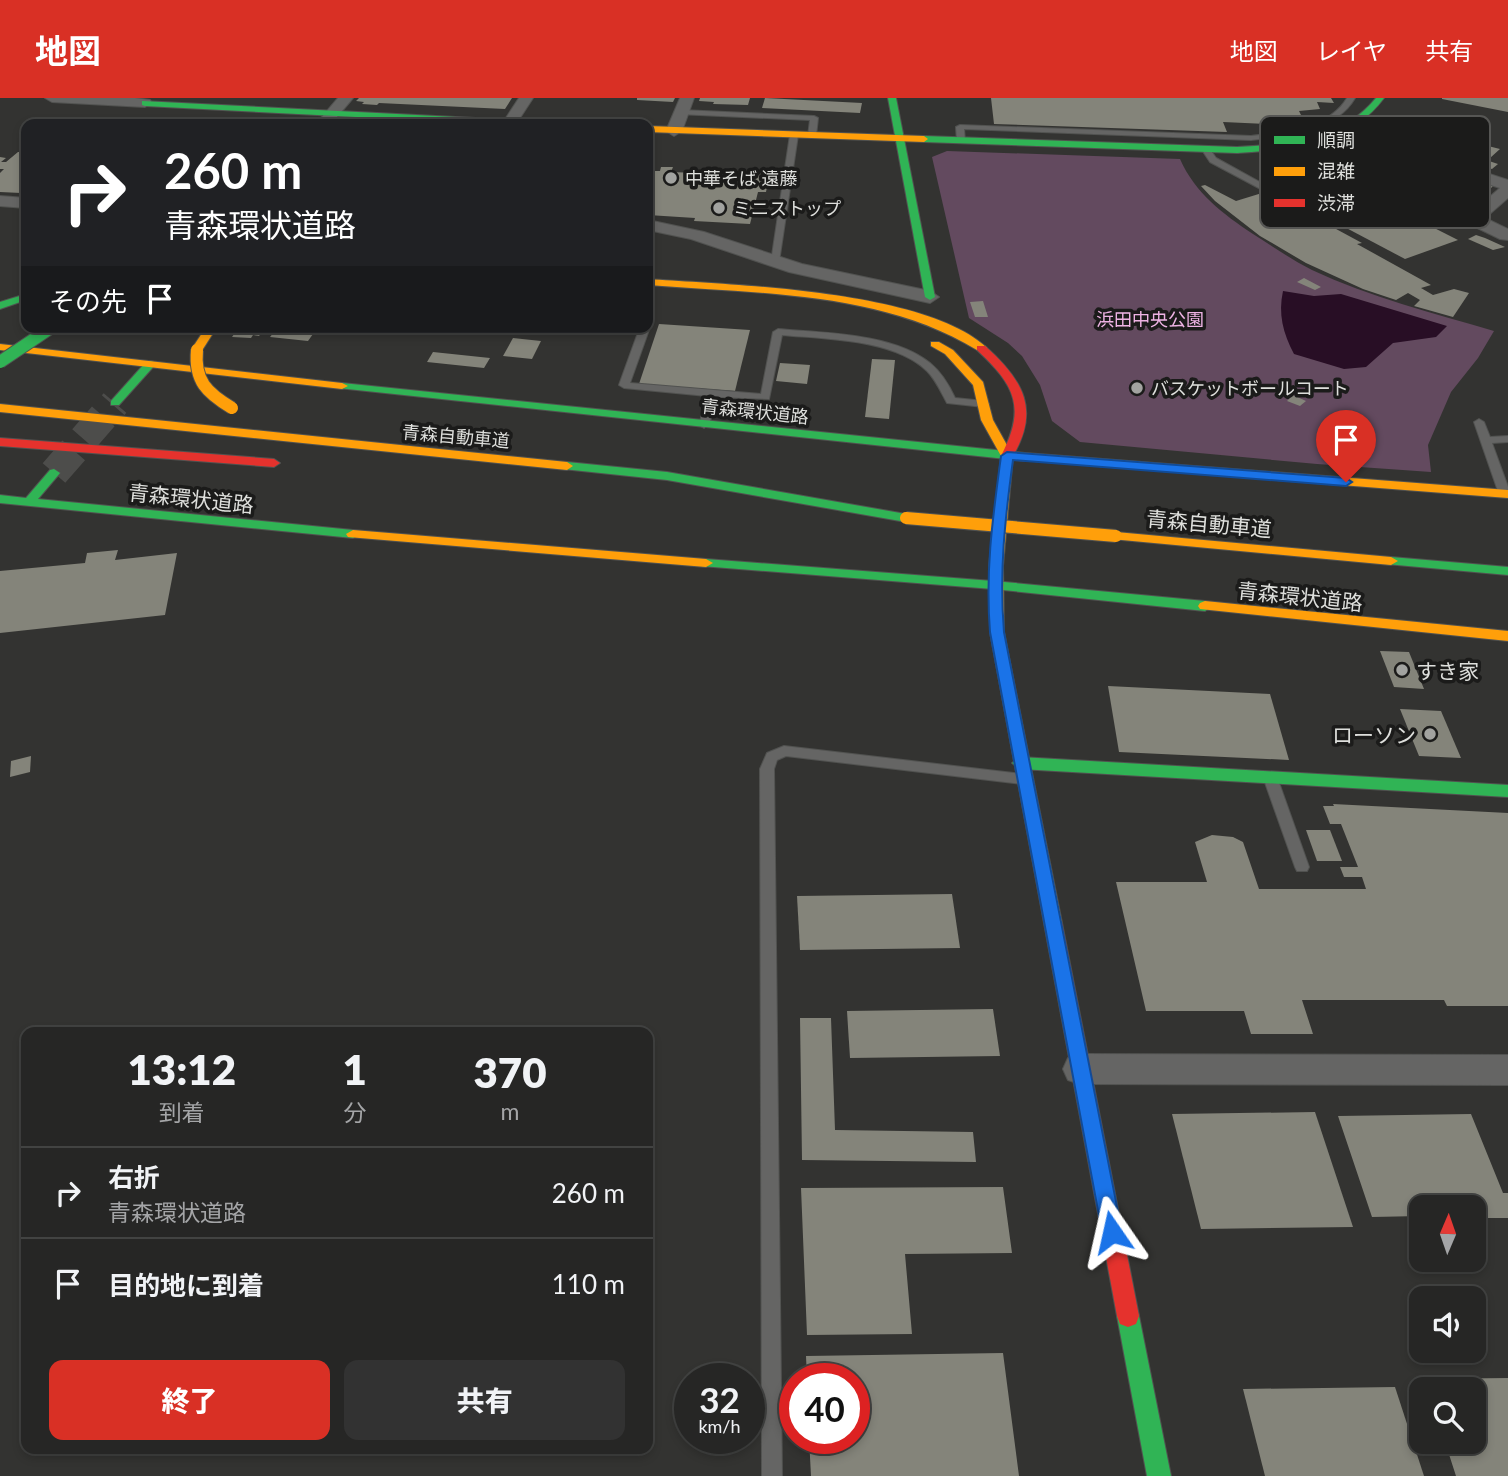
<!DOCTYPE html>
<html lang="ja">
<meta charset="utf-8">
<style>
:root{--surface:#262625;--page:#323232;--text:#f1f3f6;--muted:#a4a5a7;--line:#424342;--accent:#d93025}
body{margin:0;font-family:Lato,"Noto Sans JP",sans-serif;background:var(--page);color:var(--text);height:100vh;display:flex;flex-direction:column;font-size:26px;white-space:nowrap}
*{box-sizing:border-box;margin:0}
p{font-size:23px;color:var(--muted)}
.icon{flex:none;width:38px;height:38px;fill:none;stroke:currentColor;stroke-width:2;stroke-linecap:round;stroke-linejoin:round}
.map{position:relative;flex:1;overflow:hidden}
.drawer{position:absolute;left:21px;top:929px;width:632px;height:427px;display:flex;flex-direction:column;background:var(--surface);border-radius:14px;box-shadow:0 4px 10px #0003,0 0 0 2px var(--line)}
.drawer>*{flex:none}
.banner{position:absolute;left:21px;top:21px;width:632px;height:214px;border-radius:14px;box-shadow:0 4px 10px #0003,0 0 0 2px var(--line);background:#202124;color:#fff;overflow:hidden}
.needle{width:46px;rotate:2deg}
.controls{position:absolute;left:1409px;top:1097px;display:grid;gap:14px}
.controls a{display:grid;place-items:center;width:77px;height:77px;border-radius:14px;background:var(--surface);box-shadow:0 4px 10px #0003,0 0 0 2px var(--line);font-size:35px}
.speed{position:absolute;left:674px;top:1265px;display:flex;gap:14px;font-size:35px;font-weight:700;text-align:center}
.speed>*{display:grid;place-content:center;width:91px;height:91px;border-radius:50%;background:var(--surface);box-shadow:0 4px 10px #0003,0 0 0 2px var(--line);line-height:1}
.speed small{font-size:18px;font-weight:400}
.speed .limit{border:10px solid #d22;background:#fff;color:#111}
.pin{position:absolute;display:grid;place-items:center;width:60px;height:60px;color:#fff;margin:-72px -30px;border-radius:50% 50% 50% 0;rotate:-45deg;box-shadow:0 0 7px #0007}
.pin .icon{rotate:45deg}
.me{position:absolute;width:77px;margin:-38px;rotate:349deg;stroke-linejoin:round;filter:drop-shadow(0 0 5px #0008)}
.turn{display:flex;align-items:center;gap:24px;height:147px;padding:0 28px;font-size:32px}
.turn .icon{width:91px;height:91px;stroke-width:2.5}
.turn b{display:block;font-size:49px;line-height:60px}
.then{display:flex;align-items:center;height:66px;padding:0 28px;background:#0003;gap:14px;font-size:26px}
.eta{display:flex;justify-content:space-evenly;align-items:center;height:119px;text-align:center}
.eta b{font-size:42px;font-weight:800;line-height:49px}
.cta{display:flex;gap:14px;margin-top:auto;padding:14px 28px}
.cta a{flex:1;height:80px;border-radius:14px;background:var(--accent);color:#fff;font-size:28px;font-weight:800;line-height:80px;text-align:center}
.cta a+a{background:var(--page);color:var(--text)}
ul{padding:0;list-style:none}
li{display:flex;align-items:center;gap:21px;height:91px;padding:0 28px;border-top:2px solid var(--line)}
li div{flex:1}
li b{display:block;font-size:26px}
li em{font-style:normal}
header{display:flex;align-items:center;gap:42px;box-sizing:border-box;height:98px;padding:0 35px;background:var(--accent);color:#fff}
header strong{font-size:33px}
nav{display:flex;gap:38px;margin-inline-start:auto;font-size:24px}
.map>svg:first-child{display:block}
.green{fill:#634a5f}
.water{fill:#280e25}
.building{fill:#84847a}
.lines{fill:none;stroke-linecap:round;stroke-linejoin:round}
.secondary-tunnel{stroke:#4d4d4b;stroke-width:30;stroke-dasharray:30 15;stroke-linecap:butt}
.lane-casing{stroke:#515250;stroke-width:2}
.street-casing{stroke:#515250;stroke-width:2}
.fast-casing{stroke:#515250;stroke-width:2}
.slow-casing{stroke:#515250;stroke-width:2}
.jam-casing{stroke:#515250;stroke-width:2}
.lane{fill:#656564;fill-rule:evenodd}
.street{fill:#656564;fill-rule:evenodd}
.fast{fill:#30b455;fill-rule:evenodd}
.slow{fill:#ff9f0a;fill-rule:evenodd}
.jam{fill:#e5322d;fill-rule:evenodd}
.fast-bridge-casing{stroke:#515250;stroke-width:14;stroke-linecap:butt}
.slow-bridge-casing{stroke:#515250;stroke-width:14;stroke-linecap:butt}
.fast-bridge{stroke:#30b455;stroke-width:12}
.slow-bridge{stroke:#ff9f0a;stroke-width:12}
.route{fill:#1a73e8;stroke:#114b97;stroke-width:2}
.poi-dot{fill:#a2a3a0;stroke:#1b1b1a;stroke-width:2.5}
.labels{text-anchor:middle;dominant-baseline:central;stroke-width:7;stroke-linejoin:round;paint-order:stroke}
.far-poi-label{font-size:18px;fill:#dedfdc;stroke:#1b1b1a;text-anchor:start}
.far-park-label{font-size:18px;fill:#eeb3e4;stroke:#1b1b1a}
.far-street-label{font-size:18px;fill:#dedfdc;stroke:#1b1b1a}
.street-label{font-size:21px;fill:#dedfdc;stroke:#1b1b1a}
.poi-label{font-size:21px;fill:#dedfdc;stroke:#1b1b1a;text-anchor:start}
.key{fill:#1b1b1a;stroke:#565654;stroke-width:2}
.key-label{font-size:19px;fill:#dedfdc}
</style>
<header>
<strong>地図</strong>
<nav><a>地図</a><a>レイヤ</a><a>共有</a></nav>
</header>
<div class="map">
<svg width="1508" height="1378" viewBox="0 0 1508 1378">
<rect width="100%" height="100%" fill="#333331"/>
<path class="green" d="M947,53L1180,61C1195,95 1223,116 1253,136C1272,148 1292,162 1312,172C1370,199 1433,215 1494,233L1478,260L1451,294L1428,347L1431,374L1317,366L1080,344L1052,323L1040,287L1022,258L1008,245L969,220L932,59Z"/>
<path class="water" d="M1283,193L1314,198L1341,196L1447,228L1436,239L1393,245L1366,269L1344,271L1294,256C1283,235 1278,216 1283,193Z"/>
<g class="building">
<path d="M359,0H512L505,11L379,5L377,7L362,6L364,4L356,3Z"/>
<path d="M637,0H675L673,4L637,2Z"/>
<path d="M700,0H750L748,7L713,6L714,4L699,3Z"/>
<path d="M765,0L862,5L860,15L762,10Z"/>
<path d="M991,0H1331L1334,5L1317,4L1320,11L1299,13L1304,23H1290L1292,27L1223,24L1227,34L994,26Z"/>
<path d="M1442,0H1508V14L1442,1Z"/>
<path d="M1448,37L1480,46L1500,51L1490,60L1435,44Z"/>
<path d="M18,54H26V90L21,95L0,94V75L4,71H0V59L6,60L1,64H6Z"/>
<path d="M1477,59L1498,66L1492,71L1471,65Z"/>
<path d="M648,68H651L649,73H660L661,69H673L671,74L748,77L749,74H762L761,78H769L766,94H758L750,126L694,123L695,120L648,117V101L652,89H648Z"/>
<path d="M1476,82L1494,87L1488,93L1467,90Z"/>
<path d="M1205,87L1236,103L1262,95L1320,127L1325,125L1362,145L1357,146L1431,187L1421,190L1433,197L1454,191L1469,195L1453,219L1414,208L1420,202L1408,195L1396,202L1363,191L1306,165L1260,138L1215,103L1201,88Z"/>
<path d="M1371,98L1458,142L1405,161L1318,115Z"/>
<path d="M1452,119L1465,125L1449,130L1437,124Z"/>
<path d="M1476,137L1485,140L1505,149L1493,152L1468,141Z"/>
<path d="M1304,180L1321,189L1315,192L1297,184Z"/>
<path d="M983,203L988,219H975L970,204Z"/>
<path d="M659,226L750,232L735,293L639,286Z"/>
<path d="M239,229H266L259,238L253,237L251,240L232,239Z"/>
<path d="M278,229H318L308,243L270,239Z"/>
<path d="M513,240L541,243L532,261L503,258Z"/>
<path d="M433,254L490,260L484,270L427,264Z"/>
<path d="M872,261L895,262L889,321L865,319Z"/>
<path d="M780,265L810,267L807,286L776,283Z"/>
<path d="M1293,297L1306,303L1300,308L1287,303Z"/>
<path d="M118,452L115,462L177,455L165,517L0,535V473L85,465L87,455Z"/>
<path d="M1380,553L1409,554L1424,591L1394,589Z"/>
<path d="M1108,588L1270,596L1289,662L1119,654Z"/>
<path d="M1400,611L1441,613L1461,660L1419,658Z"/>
<path d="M31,658L30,674L10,679L11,663Z"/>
<path d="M1333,706L1508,715V908H1447L1444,902H1302L1313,936H1251L1244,913H1146L1116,784H1207L1195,744L1212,737L1233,739L1243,744L1259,791H1366L1362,779H1344L1340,769H1358L1341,726H1330L1323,708H1334Z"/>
<path d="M1306,732H1330L1342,763H1317Z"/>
<path d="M952,796L960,850L800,852L797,798Z"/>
<path d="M993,911L1000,958L850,960L847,913Z"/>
<path d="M800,920H831L835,1032L973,1034L976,1064L802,1062Z"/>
<path d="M1315,1014L1353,1129L1201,1131L1172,1016Z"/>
<path d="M1471,1016L1503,1095H1508V1120H1474V1110H1421V1118L1372,1119L1338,1018Z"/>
<path d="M1003,1089L1012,1155L905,1156L912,1236L807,1237L801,1090Z"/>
<path d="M1003,1255L1019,1378H811L809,1340H854V1281H807L806,1258Z"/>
<path d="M1508,1280V1378H1456L1445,1344H1474V1292H1427L1423,1281Z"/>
<path d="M1395,1289L1424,1378H1265L1243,1291Z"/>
</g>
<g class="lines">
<path class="secondary-tunnel" d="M54,375L115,305"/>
<defs>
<g id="lane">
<path d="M1347,0H1355C1335,34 1287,38 1251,42L964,31L965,43L961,45L957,43L956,29L960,27L1251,38C1283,34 1329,31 1347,0Z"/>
<path d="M681,12L814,18L818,20L816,38L812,40L808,38L810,22L678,16L677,14Z"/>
<path d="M794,35L798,37L779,164L775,167L771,164L790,37Z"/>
<path d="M1203,50H1209L1216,60L1307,110L1300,112L1210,64L1202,52Z"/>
<path d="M648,227L650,229L630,285L761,296L773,234L778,231C823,235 893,235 930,265C941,274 949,287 955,300L984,303L989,306L984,309L947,305C941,294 936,282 927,273C895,241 825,241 782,237L769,301L717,299L709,327L704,330L699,327L707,298L624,290L619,287L640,229H648Z"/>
<path d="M1479,321L1484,324L1490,339L1508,338V344L1492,345L1508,389V399L1501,398L1499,396L1474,324Z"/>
<path d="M784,648L1022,676L1029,681L1022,686L786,658L777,662L774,671L782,1378H762L760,671L767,655Z"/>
<path d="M1270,674L1277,679L1309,769L1307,773H1297L1295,769L1263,679Z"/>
</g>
<g id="street">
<path d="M45,0H135L150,2L152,5L145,9L52,4Z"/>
<path d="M338,0H353L331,26H316Z"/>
<path d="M519,0H533L516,26H502Z"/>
<path d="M680,0H694L682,33L674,38L666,33Z"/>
<path d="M1343,28L1508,82V100L1485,120L1508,131V142L1500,141L1351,68L1349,65L1351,62L1378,50L1338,36L1335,33ZM1393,55L1500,90L1472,114L1370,65Z"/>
<path d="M0,98L26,100V110L0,108Z"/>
<path d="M648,122L704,134L802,166L930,193L939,199L930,205L789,174L691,141L648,132Z"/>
<path d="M1080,956L1508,957V987L1080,986L1068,982L1063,971L1068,960Z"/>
</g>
<g id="fast">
<path d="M888,0H896L935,199L930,202L925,199Z"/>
<path d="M1376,0H1384C1348,48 1293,51 1237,55L924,44L920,41L924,38L1237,49C1289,46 1341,43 1376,0Z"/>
<path d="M142,3L537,23L541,26H493L145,8L142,7Z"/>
<path d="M26,196V202L0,211V204Z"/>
<path d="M150,263L154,264V268L119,307H111V303L146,264Z"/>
<path d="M342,285L1025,355L1031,359L1025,363L338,290V286Z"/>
<path d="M567,364L667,374L906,416L912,420L906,424L667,382L563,371V365Z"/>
<path d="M54,371L60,375L38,401L353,432L360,436L353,440L0,405V397L26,400L50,372Z"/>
<path d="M1391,459L1508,469V477L1386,466L1384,463Z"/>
<path d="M706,461L993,483L1205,503L1212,508L1205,513L993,491L701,468V462Z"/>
<path d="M1020,659L1508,687V699L1020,671L1012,665Z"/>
<path d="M1128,1207L1136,1210L1139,1218L1171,1378H1147L1117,1218L1120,1210Z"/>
</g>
<g id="slow">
<path d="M648,28L924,38L928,41L924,44L648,34Z"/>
<path d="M648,181C732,187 926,192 987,250L977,252C880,193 758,196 648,187Z"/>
<path d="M206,229H217L201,254H193L191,252Z"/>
<path d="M931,244H939L953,252L983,284L993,322L1013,358L1003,468L1004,534L1062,825L1059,830L1053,832L1047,830L1044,825L990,534L989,468L1001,358L981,322L973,287L945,256L931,248Z"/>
<path d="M0,246L342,285L348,288L342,291L0,252Z"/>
<path d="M0,306L567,364L573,368L567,372L0,314Z"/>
<path d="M1025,355L1508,392V400L1021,362L1019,359Z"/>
<path d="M353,432L706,461L713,465L706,469L348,439L346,436Z"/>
<path d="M1116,434L1391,459L1398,463L1391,467L1111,441V435Z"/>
<path d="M1205,503L1508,533V543L1200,511L1198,508L1200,505Z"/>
</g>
<g id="jam">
<path d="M977,248H985C1024,283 1041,313 1011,361L1007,362L1001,358C1026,310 1016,288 977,252Z"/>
<path d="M0,340L274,361L280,365L274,369L0,348Z"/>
<path d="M1053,818L1059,820L1062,825L1139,1218L1136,1226L1128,1229L1120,1226L1117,1218L1044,825L1047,820Z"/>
</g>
</defs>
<use href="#lane" class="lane-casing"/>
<use href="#street" class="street-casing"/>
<use href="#fast" class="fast-casing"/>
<use href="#slow" class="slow-casing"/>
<use href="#jam" class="jam-casing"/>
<use href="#lane" class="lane"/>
<use href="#street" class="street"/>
<use href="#fast" class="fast"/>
<use href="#slow" class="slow"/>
<use href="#jam" class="jam"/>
<defs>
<path id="fast-bridge" d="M0,264L52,229"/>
<g id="slow-bridge">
<path d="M197,252C194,283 207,295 232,310"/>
<path d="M906,420L1116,438"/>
</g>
</defs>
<use href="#fast-bridge" class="fast-bridge-casing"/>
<use href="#slow-bridge" class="slow-bridge-casing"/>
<use href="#fast-bridge" class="fast-bridge"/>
<use href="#slow-bridge" class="slow-bridge"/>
</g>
<path class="route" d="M1007,354L1346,380L1352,384L1346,388L1013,362C1005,421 999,474 1004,534L1122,1134L1119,1141L1112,1144L1105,1141L1102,1134L990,534C985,472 993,418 1001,358Z"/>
<g class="poi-dot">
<circle cx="671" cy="80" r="7"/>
<circle cx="719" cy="110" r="7"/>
<circle cx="1137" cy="290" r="7"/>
<circle cx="1402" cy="572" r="7"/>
<circle cx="1430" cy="636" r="7"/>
</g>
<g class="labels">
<g class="far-poi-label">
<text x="685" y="80">中華そば 遠藤</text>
<text x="733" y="110">ミニストップ</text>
<text x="1151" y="290">バスケットボールコート</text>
</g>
<g class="far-park-label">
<text x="1150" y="221">浜田中央公園</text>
</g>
<g class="far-street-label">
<text transform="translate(755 313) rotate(6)">青森環状道路</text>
<text transform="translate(456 338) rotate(5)">青森自動車道</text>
</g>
<g class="street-label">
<text transform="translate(191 400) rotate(6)">青森環状道路</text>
<text transform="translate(1209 425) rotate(5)">青森自動車道</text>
<text transform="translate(1300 498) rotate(6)">青森環状道路</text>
</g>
<g class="poi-label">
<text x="1416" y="572">すき家</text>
<text x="1416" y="636" text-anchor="end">ローソン</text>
</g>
</g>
<rect x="1260" y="18" width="230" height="112" rx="10" class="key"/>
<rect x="1274" y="38" width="31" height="8" fill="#30b455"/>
<rect x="1274" y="69" width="31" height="9" fill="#ff9f0a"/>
<rect x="1274" y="101" width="31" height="8" fill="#e5322d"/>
<g class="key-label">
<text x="1317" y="49">順調</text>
<text x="1317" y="80">混雑</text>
<text x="1317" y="112">渋滞</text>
</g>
</svg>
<div class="controls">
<a><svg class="needle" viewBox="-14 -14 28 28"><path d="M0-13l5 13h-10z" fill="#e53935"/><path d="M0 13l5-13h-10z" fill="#a4a5a7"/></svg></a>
<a><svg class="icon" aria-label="sound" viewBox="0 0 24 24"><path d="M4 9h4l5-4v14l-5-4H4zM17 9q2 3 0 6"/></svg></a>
<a><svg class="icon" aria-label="search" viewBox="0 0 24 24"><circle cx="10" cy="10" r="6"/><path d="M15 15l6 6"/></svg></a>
</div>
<div class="speed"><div>32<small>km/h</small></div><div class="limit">40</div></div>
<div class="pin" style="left:1346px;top:384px;background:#d93025"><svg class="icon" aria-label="arrive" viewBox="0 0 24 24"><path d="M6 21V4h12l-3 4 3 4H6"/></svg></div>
<svg class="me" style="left:1112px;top:1134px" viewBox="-20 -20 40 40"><path d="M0-17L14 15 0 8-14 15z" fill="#1a73e8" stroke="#fff" stroke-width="4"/></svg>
<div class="banner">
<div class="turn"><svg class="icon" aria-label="right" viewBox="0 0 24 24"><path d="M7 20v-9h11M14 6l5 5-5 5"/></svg><div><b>260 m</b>青森環状道路</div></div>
<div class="then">その先<svg class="icon" aria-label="arrive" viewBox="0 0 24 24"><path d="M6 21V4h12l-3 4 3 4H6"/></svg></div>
</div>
<section class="drawer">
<div class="eta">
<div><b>13:12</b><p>到着</p></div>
<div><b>1</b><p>分</p></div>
<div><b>370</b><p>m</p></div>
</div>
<ul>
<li><svg class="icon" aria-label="right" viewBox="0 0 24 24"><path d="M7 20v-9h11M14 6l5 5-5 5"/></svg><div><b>右折</b><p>青森環状道路</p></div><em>260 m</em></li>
<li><svg class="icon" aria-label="arrive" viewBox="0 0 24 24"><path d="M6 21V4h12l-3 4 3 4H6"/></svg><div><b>目的地に到着</b></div><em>110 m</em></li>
</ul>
<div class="cta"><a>終了</a><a>共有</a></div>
</section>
</div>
